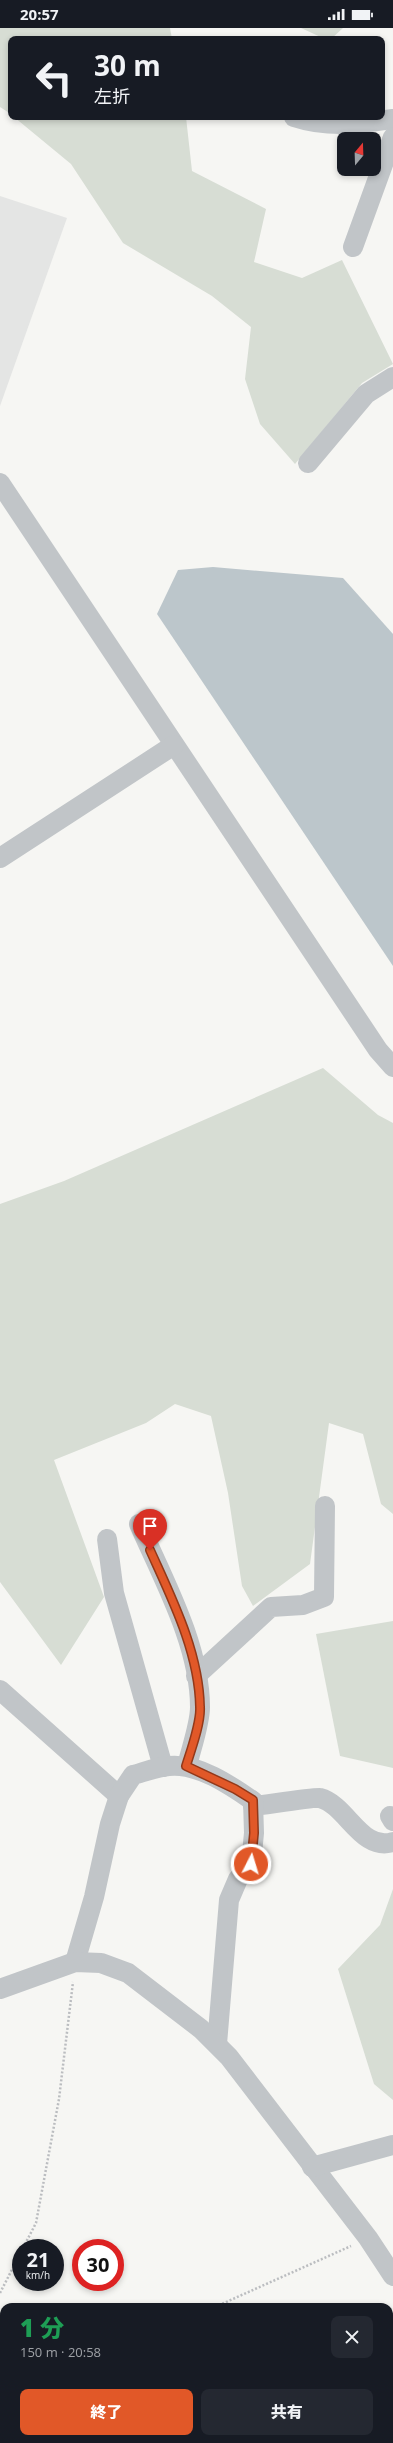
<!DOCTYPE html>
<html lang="ja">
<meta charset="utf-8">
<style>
:root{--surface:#171b24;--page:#242831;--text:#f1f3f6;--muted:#9ea1a6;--accent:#e15828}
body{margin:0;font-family:"Open Sans","Noto Sans JP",sans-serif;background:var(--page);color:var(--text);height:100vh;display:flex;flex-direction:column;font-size:15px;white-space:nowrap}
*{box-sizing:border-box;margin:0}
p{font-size:13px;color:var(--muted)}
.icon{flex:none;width:22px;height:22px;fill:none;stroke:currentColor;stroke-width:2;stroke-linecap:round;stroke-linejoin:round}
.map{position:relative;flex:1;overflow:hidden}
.side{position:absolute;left:0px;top:2275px;width:393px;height:140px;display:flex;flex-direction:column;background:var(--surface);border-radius:12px 12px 0 0;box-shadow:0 2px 6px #0003}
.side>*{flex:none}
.guide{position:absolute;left:8px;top:8px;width:377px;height:84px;border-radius:8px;box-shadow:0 2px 6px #0003;background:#171b24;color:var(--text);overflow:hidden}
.needle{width:26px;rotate:19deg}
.fabs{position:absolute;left:337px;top:104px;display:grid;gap:8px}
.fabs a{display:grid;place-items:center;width:44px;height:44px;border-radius:8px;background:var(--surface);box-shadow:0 2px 6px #0003;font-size:20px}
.speed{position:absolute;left:12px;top:2211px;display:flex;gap:8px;font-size:20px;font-weight:700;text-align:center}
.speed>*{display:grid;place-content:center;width:52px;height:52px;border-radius:50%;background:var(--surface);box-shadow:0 2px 6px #0003;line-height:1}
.speed small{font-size:10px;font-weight:400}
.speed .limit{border:6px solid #d22;background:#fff;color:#111}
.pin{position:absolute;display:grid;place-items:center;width:34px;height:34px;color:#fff;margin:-41px -17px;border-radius:50% 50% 50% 0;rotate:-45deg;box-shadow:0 0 4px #0007}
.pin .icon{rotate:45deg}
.me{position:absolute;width:44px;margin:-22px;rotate:5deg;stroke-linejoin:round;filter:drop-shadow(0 0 3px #0008)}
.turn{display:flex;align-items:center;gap:14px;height:84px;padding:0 20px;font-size:18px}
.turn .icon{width:52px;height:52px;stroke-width:2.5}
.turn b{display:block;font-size:28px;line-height:34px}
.round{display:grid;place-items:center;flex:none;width:42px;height:42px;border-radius:8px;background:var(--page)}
.head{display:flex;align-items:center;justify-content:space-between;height:68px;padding:0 20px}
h1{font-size:24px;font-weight:800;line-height:30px;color:#1e9e55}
.primary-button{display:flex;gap:8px;margin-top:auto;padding:8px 20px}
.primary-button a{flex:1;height:46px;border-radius:8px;background:var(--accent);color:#fff;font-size:16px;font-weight:800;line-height:46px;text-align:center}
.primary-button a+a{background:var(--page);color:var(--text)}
.status{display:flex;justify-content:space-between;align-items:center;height:28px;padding:0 20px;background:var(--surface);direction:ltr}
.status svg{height:11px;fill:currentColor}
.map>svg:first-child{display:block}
.built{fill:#e4e5e4}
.green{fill:#d7ddd4}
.water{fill:#bcc6cb}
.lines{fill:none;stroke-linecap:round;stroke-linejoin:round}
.path{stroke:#bbbdc0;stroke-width:2.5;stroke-dasharray:2 2;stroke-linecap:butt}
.minor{stroke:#c1c5c8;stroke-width:20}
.route-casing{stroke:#92391a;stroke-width:10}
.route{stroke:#e15828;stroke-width:7}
</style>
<div class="status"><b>20:57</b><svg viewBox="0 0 49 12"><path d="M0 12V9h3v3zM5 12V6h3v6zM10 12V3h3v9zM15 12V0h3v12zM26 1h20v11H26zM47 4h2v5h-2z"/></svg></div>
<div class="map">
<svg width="393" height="2415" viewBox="0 0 393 2415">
<rect width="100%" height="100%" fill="#f6f6f3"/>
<path class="built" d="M0,168L67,190L0,378Z"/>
<g class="green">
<path d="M0,0H170L172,11H11V86L0,79Z"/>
<path d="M301,0H343L331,11H325Z"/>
<path d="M14,89H186L192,143L266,181L254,234L302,250L342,232L393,336L362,355L295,436L260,396L245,351L251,299L212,268L123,215L71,136Z"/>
<path d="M323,1040L378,1087L393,1095V1486L381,1476L363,1406L329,1395L310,1536L253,1578L242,1558L228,1465L211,1388L175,1376L146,1395L54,1432L104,1569L61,1637L0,1554V1176L64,1153Z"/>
<path d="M393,1593V1740L340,1728L316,1606Z"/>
<path d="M393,1861V2072L374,2056L338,1941L380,1897Z"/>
</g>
<path class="water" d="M213,539L343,550L393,606V938L157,586L178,542Z"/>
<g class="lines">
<g class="path">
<path d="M23,2220L36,2195L59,2071L73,1954"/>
<path d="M0,2265L21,2224"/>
<path d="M215,2279L351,2218"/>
<path d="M0,2376L4,2374"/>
</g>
<g class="minor">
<path d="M294,89C327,100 360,96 393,91"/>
<path d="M353,219L393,109"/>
<path d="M308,435L366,366L393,349"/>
<path d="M0,455L378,1022L393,1039"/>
<path d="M0,830L174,717"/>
<path d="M139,1496C163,1551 200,1617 200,1679C200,1696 191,1721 187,1738"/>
<path d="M107,1511L114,1565L163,1739"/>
<path d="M196,1648L271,1579L303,1577L324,1569L325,1478"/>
<path d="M0,1662L119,1768"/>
<path d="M253,1778C264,1777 314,1769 320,1770C347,1777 361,1824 393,1814"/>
<path d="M390,1788L393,1793"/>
<path d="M75,1934L94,1869L110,1796L119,1768L133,1747C144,1744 157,1739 169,1738C198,1735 230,1757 253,1773L254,1805L251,1836L238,1851L229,1872L217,2016"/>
<path d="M0,1961L75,1934L101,1935L128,1945L201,2001L229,2029L368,2210L393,2248"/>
<path d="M312,2139L393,2117"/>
</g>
</g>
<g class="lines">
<defs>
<path id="route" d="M150,1522C172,1571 199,1624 200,1679C201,1695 191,1722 186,1738L235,1761L253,1772L254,1805L251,1836"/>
</defs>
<use href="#route" class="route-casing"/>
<use href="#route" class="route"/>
</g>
</svg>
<div class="fabs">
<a><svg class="needle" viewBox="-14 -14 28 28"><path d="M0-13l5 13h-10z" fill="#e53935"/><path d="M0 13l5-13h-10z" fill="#9ea1a6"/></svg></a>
</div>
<div class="speed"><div>21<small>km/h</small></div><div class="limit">30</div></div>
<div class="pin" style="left:150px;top:1522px;background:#d93025"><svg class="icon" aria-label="arrive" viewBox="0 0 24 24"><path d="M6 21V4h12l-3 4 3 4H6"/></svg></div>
<svg class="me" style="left:251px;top:1836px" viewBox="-20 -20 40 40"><circle r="17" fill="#e15828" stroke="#fff" stroke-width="3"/><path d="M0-11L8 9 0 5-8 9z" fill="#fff"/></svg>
<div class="guide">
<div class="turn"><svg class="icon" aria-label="left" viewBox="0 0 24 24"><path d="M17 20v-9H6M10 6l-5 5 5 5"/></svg><div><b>30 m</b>左折</div></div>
</div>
<section class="side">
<div class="head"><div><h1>1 分</h1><p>150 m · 20:58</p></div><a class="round"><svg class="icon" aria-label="close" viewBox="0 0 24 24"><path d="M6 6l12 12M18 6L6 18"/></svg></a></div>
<div class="primary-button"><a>終了</a><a>共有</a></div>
</section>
</div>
